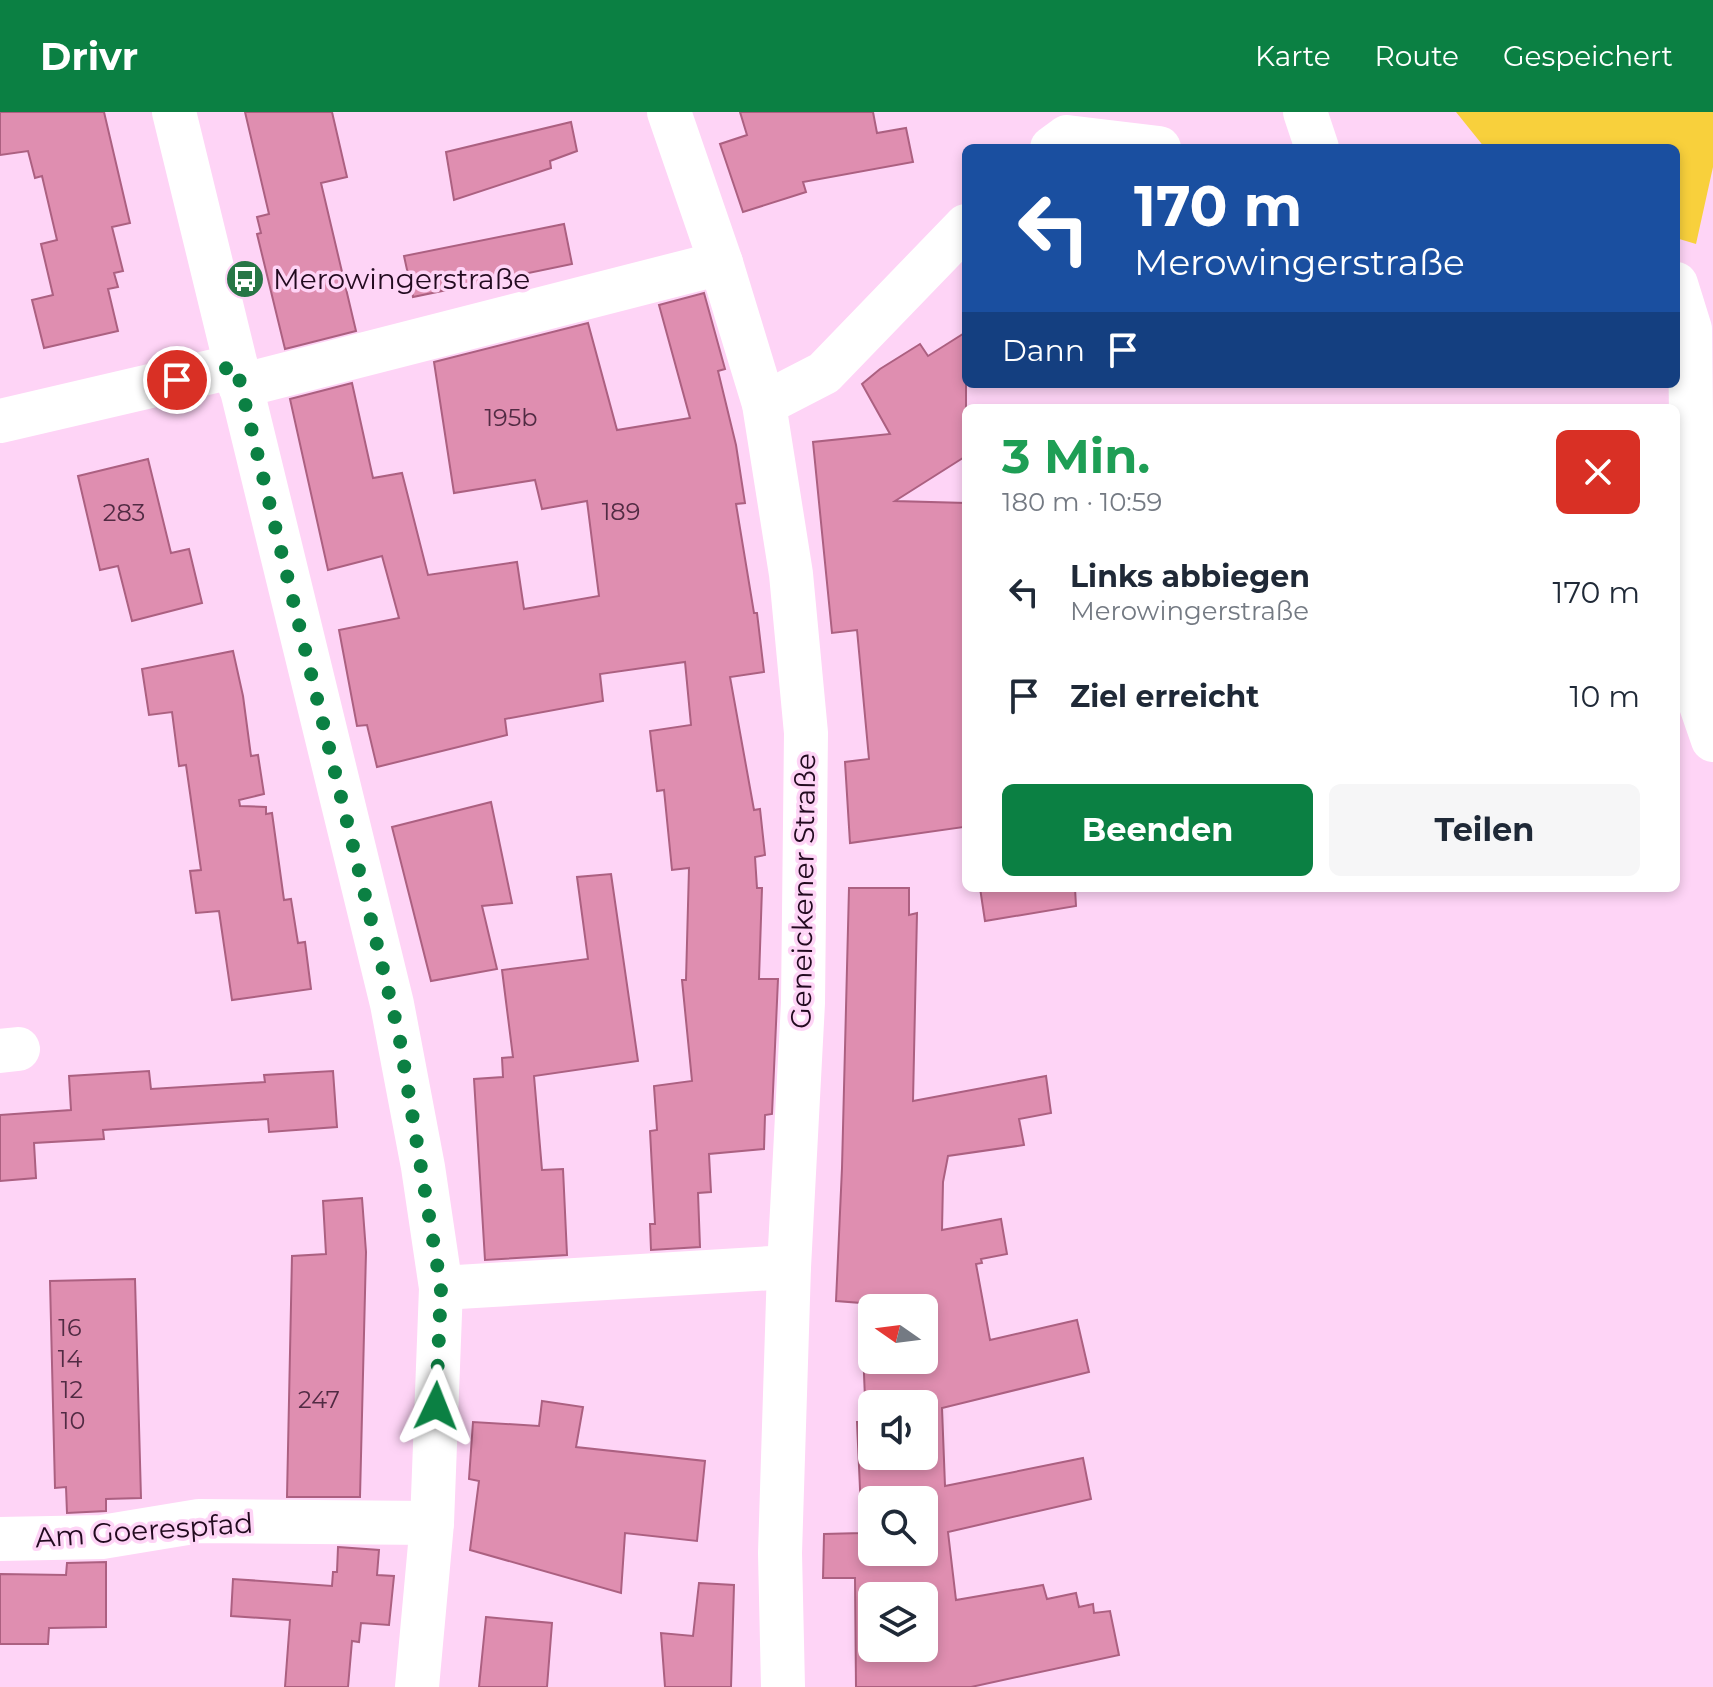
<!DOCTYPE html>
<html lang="de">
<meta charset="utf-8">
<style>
:root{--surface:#fff;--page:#f6f6f7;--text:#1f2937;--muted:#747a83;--accent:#0b8043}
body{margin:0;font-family:Montserrat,sans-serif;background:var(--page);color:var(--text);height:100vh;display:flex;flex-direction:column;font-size:30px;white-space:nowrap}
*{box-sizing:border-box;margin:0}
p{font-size:26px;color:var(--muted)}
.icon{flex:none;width:44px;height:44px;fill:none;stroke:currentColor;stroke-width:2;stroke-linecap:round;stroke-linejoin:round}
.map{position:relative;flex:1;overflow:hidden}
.details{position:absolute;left:962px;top:292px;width:718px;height:488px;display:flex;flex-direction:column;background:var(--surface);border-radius:12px;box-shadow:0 4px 12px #0003}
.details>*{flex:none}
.guide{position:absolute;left:962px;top:32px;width:718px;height:244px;border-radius:12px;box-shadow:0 4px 12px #0003;background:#1a4fa0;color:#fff;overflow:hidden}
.needle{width:52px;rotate:284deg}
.buttons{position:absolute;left:858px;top:1182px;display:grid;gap:16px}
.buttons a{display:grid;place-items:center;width:80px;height:80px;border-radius:12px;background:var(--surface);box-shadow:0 4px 12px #0003;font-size:40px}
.pin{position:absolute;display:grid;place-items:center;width:68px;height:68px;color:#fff;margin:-34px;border:4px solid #fff;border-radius:50%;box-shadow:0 2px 8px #0007}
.me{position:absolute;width:88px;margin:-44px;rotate:2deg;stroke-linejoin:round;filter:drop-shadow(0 0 6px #0008)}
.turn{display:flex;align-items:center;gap:28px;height:168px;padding:0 40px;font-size:36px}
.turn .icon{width:104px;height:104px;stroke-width:2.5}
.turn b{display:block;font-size:56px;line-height:68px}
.then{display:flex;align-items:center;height:76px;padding:0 40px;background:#0003;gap:16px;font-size:30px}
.round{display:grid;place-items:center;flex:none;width:84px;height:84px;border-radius:12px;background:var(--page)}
.head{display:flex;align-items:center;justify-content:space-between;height:136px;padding:0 40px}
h1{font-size:48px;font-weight:700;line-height:60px;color:#1e9e55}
.button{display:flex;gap:16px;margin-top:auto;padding:16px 40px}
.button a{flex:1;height:92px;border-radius:12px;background:var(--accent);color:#fff;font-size:32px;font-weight:700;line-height:92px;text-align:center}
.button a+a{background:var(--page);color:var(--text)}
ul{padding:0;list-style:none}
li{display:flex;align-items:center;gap:24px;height:104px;padding:0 40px}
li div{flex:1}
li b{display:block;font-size:30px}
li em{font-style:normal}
header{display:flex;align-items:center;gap:48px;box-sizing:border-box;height:112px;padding:0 40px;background:var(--accent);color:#fff}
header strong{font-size:38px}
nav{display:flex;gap:44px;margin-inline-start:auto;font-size:28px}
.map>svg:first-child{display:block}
.green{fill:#f8d03c}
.building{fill:#df8eb0;stroke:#ac6081;stroke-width:2;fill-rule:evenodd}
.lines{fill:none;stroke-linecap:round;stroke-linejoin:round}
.minor{stroke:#fff;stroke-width:44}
.route{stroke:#0b8043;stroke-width:14;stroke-dasharray:0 25.2}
.labels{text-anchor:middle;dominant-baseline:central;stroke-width:7;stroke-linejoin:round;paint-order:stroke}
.number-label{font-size:24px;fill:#512b43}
.poi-label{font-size:28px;fill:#220a1f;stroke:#fed4f6;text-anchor:start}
.street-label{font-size:28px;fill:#220a1f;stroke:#fed4f6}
</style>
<header>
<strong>Drivr</strong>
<nav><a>Karte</a><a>Route</a><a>Gespeichert</a></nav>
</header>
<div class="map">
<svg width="1713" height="1575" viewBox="0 0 1713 1575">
<rect width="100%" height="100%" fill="#fed4f6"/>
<path class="green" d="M1456,0H1713V55L1696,132L1676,126V36H1485Z"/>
<g class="building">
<path d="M0,0H104L130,111L112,115L123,159L114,161L118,175L108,177L118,219L44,236L32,188L53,183L41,132L57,128L42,64L35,66L28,39L0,43Z"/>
<path d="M245,0H332L347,65L321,71L356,219L285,237L257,122L261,121L257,105L269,102Z"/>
<path d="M740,0H873L877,21L906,16L913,50L803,70L806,80L743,100L720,32L747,23Z"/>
<path d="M571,10L577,39L550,49L551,56L454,88L446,40Z"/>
<path d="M564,112L572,152L413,185L404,144Z"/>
<path d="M704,181L725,257L718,259L736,333L745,391L736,392L754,501H757L764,560L730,565L754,698L760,697L765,743L755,745L757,776H762L759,867H778L772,1002L765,1003L764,1037L709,1042L711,1080L698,1081L700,1135L651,1138L650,1112H655L650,1019L657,1018L654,974L692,969L682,868H686L689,756L672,758L664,678L657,679L650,619L691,613L685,550L600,562L603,589L505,607L507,623L377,655L367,613L357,614L339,518L399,506L382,444L328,458L290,287L352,271L373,366L402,361L428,463L517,450L524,497L599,484L587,389L542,397L535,368L454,381L434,250L588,211L617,318L690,306L659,193Z"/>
<path d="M966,220V344L895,389L966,391L964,715L850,731L845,650L869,647L857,518L832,521L813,330L890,322L862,272L880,257L920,232L928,244Z"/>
<path d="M148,347L171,441L189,437L202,491L132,509L118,454L100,458L78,364Z"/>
<path d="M233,539L243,584L251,644L258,643L264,682L239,688L240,694L266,695V702L272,701L284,788L291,787L298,831L305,830L311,877L232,888L219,799L196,801L190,759L201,758L186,653L179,654L172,600L149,603L142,557Z"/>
<path d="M491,690L512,791L482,794L497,857L431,869L392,715Z"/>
<path d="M611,762L638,949L534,964L542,1058L563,1057L567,1143L485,1148L474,967L503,965L502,946L513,945L502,858L588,847L577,765Z"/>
<path d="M849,776H909V803L917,801L913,989L1046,964L1051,1001L1019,1007L1024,1033L948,1044L943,1070L942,1118L1001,1107L1007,1142L981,1147L982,1151L976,1152L990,1228L1077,1208L1089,1260L942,1296L945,1374L1083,1346L1091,1387L948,1420L956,1488L1043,1473L1047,1487L1076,1481L1079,1495L1093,1492L1094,1501L1110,1499L1119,1543L971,1575H856L855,1466H823L824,1422L862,1421L857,1310H866L861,1191L836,1189L842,1056ZM872,1196H924V1248H872ZM872,1292H924V1344H872ZM872,1388H924V1440H872ZM872,1484H924V1536H872Z"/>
<path d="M980,776H1075L1076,794L985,809Z"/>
<path d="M149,959L151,977L265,970L264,963L333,959L337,1015L269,1020L268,1007L103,1018L104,1027L34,1031L36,1066L0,1069V1003L71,998L69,964Z"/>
<path d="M362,1086L366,1140L360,1385H287L292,1144L326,1142L323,1089Z"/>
<path d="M135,1167L141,1386L106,1387V1399L67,1401L66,1375L55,1376L50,1169Z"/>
<path d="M542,1289L583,1295L576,1335L705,1349L697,1429L625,1421L621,1481L470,1438L479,1369L469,1367L473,1310L539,1314Z"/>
<path d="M338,1435L379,1438L377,1463L394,1464L389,1513L361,1511L359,1530L352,1529L348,1575H285L290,1508L231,1504L233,1467L332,1474L333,1460H337Z"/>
<path d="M106,1450V1515L49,1516L48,1532H0V1462L66,1463L67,1451Z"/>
<path d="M699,1471L734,1473L731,1575H665L661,1521L693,1524Z"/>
<path d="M486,1505L552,1511L547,1575H479Z"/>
</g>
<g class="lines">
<g class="minor">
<path d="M174,0L392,892L423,1055L441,1176L432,1411L417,1575"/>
<path d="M669,0L721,151L764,292L791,462L806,621L803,891L789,1155L780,1441L783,1575"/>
<path d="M1305,0L1317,36"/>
<path d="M1052,36L1067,25L1159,36"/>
<path d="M1676,172L1690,217L1694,573L1713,628"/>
<path d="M240,274L721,151"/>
<path d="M764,292L824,261L966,114"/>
<path d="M0,309L236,254"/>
<path d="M0,939L18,937"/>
<path d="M441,1176L789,1155"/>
<path d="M0,1427L102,1425L199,1409L432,1411"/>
</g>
</g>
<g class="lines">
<path class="route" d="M177,268L236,254L399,923L441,1176L436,1294"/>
</g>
<defs>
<symbol id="bus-disc" viewBox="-11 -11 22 22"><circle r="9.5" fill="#277646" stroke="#fed4f6"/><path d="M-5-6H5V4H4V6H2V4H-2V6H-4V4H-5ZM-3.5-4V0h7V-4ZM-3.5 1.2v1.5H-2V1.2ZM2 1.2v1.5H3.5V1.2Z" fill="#fff"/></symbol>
</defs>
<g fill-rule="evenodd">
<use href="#bus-disc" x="223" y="145" width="44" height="44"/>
</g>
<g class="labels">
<g class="number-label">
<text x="511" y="305">195b</text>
<text x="621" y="399">189</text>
<text x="124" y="400">283</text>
<text x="70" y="1215">16</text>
<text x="70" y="1246">14</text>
<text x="72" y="1277">12</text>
<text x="319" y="1287">247</text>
<text x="73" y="1308">10</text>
</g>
<g class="poi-label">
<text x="273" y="167">Merowingerstraße</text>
</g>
<g class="street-label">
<text transform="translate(803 779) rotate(-89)">Geneickener Straße</text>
<text transform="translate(144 1418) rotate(-4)">Am Goerespfad</text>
</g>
</g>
</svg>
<div class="buttons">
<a><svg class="needle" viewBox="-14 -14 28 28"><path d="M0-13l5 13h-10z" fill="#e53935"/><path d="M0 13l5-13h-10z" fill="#747a83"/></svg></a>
<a><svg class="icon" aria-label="sound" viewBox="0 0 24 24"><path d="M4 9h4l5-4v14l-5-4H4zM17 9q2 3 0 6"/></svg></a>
<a><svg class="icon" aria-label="search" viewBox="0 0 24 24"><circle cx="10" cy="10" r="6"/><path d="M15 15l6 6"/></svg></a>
<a><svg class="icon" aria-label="layers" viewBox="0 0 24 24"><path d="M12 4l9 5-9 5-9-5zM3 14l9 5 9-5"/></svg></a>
</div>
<div class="pin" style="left:177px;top:268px;background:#d93025"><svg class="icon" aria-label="arrive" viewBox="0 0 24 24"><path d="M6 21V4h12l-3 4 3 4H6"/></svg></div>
<svg class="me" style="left:436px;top:1294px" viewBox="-20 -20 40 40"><path d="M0-17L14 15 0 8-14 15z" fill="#0b8043" stroke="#fff" stroke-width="4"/></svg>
<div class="guide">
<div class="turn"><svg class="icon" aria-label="left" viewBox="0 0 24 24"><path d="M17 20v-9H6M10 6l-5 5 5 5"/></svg><div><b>170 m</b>Merowingerstraße</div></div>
<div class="then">Dann<svg class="icon" aria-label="arrive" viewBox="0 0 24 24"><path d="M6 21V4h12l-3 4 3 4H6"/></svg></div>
</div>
<section class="details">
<div class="head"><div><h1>3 Min.</h1><p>180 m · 10:59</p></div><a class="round" style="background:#d93025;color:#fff"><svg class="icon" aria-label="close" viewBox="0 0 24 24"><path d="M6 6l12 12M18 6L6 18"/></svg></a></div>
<ul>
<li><svg class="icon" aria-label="left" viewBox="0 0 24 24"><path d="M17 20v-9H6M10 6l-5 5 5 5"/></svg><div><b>Links abbiegen</b><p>Merowingerstraße</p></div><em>170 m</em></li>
<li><svg class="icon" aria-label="arrive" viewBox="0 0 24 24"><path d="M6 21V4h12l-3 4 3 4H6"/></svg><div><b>Ziel erreicht</b></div><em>10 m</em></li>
</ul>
<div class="button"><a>Beenden</a><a>Teilen</a></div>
</section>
</div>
